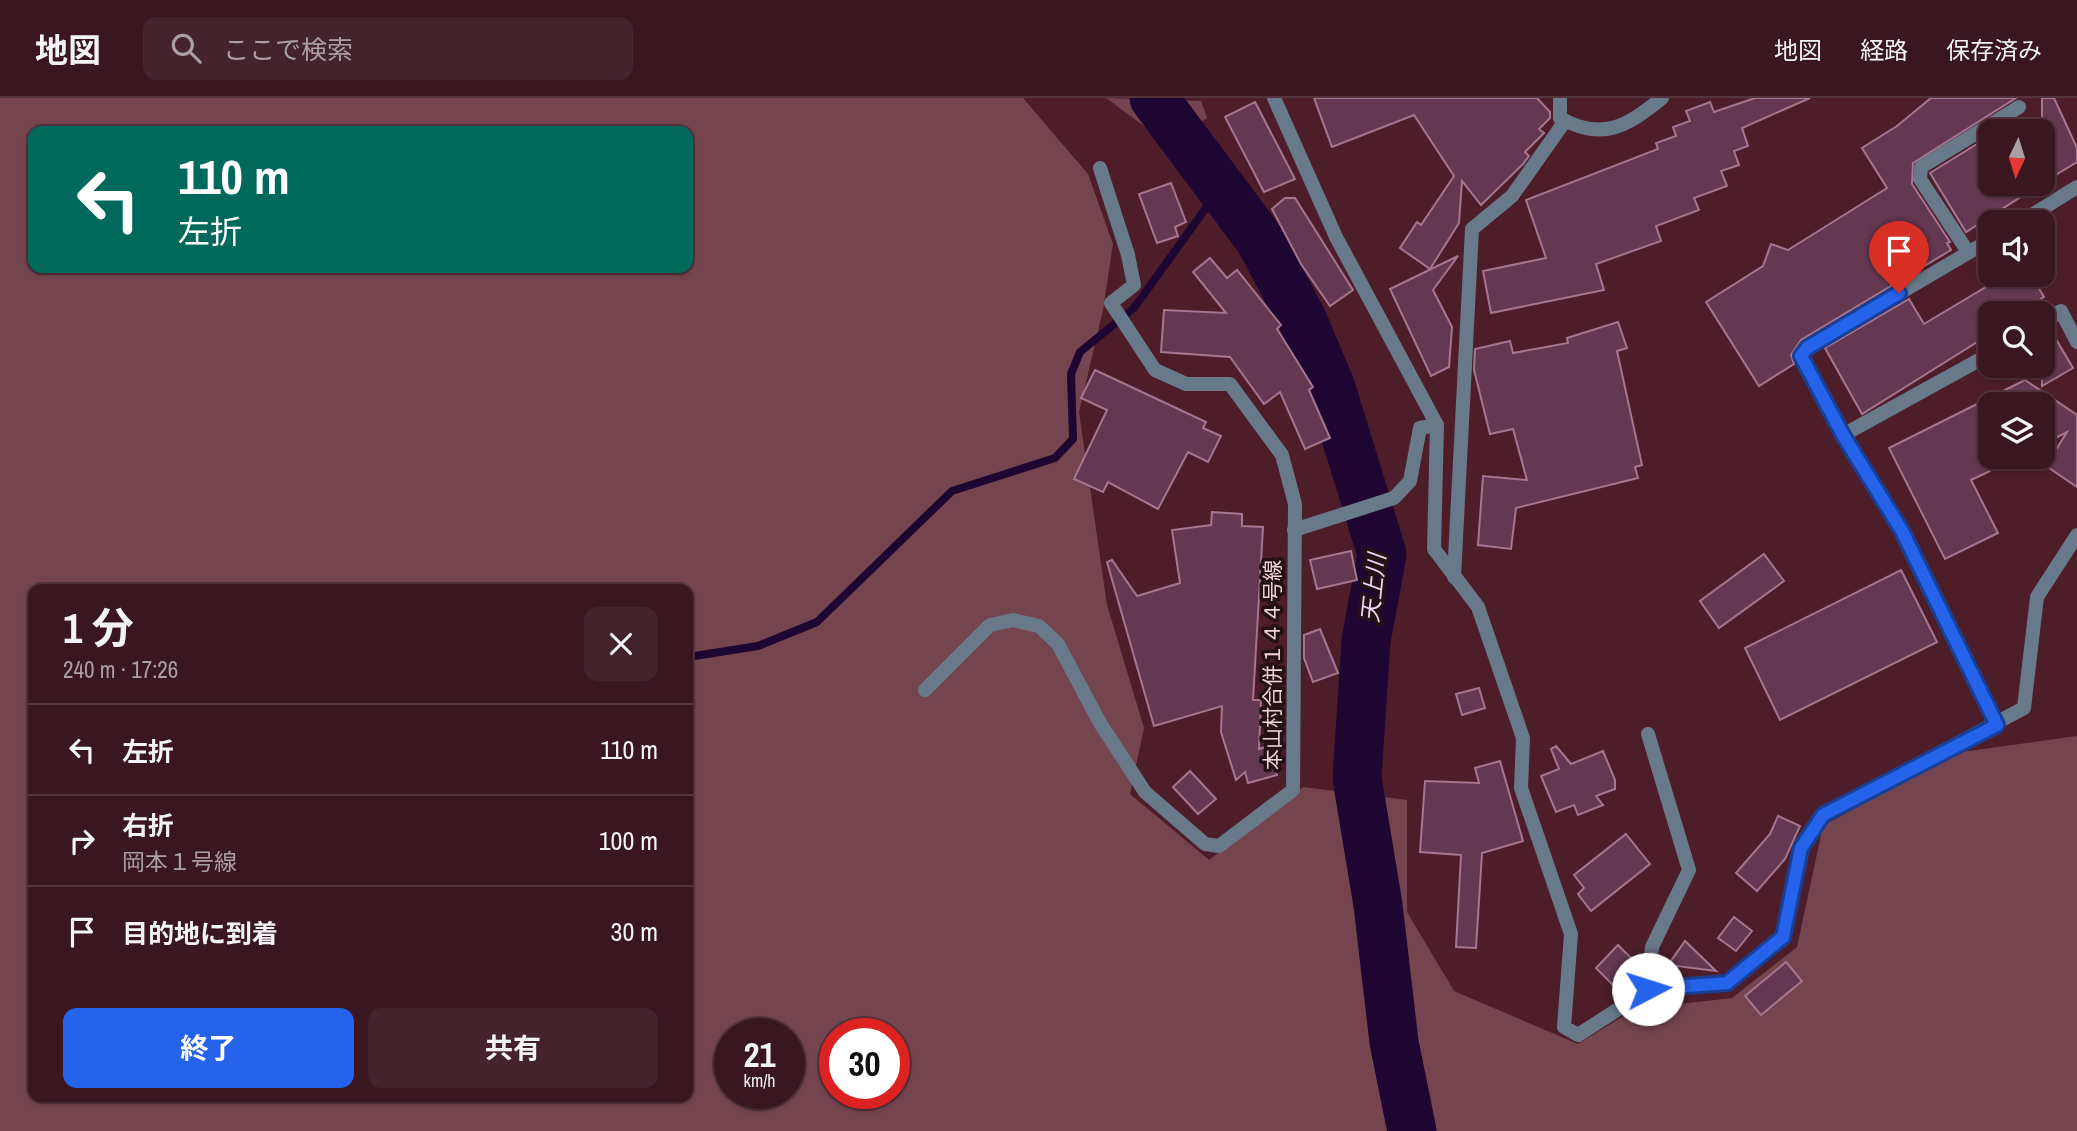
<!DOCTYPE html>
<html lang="ja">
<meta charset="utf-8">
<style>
:root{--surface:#3a1620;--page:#45232d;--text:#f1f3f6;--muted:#ab9fa5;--line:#54353e;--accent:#2563eb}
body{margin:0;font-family:"Archivo Narrow","Noto Sans JP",sans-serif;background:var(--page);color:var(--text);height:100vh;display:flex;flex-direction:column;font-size:26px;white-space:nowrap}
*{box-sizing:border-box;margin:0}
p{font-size:23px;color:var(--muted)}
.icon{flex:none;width:38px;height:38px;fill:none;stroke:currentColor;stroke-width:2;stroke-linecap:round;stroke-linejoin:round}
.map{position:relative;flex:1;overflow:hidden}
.drawer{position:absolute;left:28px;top:486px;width:665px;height:518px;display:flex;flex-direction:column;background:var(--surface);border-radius:14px;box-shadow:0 2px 5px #0004,0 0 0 2px var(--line)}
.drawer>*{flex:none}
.guide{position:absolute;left:28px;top:28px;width:665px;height:147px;border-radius:14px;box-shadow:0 2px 5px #0004,0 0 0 2px var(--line);background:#00695c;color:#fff;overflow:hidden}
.needle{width:46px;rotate:184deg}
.buttons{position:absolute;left:1978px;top:21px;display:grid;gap:14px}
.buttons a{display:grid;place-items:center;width:77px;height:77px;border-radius:14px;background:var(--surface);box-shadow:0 2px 5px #0004,0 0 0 2px var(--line);font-size:35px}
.speed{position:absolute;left:714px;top:920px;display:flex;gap:14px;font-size:35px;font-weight:700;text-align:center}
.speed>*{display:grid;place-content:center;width:91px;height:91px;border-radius:50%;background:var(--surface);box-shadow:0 2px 5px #0004,0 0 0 2px var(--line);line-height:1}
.speed small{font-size:18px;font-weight:400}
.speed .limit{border:10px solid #d22;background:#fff;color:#111}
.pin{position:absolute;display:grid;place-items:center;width:60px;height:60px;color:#fff;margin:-72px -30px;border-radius:50% 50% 50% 0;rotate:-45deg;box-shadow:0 0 7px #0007}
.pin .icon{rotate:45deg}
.me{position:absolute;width:77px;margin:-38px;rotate:85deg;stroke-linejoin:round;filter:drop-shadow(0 0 5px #0008)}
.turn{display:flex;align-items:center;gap:24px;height:147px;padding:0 35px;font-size:32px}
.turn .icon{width:91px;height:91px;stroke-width:2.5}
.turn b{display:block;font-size:49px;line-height:60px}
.round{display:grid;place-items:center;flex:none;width:74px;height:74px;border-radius:14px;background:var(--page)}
.overview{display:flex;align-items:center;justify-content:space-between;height:119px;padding:0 35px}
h1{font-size:42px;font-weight:700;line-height:52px}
.action{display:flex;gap:14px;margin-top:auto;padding:14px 35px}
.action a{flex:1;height:80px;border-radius:14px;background:var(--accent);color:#fff;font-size:28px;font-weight:700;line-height:80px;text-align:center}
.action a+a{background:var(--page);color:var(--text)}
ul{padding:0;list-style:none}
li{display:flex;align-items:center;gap:21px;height:91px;padding:0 35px;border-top:2px solid var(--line)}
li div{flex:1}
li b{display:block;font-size:26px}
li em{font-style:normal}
header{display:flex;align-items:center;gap:42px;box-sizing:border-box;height:98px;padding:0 35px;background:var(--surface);border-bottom:2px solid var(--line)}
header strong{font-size:33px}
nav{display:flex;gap:38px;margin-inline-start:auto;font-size:24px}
.search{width:490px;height:63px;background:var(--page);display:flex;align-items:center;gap:18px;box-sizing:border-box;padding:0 24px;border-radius:14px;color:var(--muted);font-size:26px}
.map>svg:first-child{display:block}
.green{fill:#75454f;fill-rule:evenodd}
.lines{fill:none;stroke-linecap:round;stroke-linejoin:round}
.stream{stroke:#1f0532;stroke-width:8}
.river{stroke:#1f0532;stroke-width:49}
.building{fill:#643851;stroke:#a6758f;stroke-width:2}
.street{stroke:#687a8a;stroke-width:14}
.route-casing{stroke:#184099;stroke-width:18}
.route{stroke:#2563eb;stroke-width:12}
.labels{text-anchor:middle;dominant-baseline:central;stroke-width:7;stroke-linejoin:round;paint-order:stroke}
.street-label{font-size:21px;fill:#f1d1d7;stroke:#251015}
.water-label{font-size:23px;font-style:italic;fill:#e8d9f9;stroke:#251015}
</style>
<header>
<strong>地図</strong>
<div class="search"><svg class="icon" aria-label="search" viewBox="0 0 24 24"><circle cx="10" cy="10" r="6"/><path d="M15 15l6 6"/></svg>ここで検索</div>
<nav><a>地図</a><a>経路</a><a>保存済み</a></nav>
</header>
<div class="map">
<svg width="2077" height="1033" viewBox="0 0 2077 1033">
<rect width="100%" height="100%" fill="#4d1e2a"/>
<g class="green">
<path d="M0,0H1023L1088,76L1113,146L1103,212L1079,314L1107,507L1144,630L1130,696L1209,762L1303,689L1407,702V814L1454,893L1578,946L1635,911L1732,900L1797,849L1823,728L1955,655L2077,638V1033H0ZM33,33H688V170H33ZM33,492H688V999H33ZM730,936H789V996H730ZM835,936H894V996H835Z"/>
<path d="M1106,0L1201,3L1207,20L1167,45Z"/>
</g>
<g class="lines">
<path class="stream" d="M688,559L758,548L817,524L952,393L1055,360L1073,341L1071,276L1080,254L1134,210L1221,89"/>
<path class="river" d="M1154,0L1260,142L1303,223L1331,290L1382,456L1366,543L1357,680L1378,807L1394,944L1412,1033"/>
</g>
<g class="building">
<path d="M1314,0H1537L1550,14V20L1539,31L1544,35L1525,54L1529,58L1523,66L1481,107L1462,83L1459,125L1430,171L1400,150L1417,124L1421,127L1454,78L1414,17L1332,49Z"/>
<path d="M1755,0H1810L1742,30L1748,48L1734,53L1739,67L1721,73L1727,88L1694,100L1699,112L1656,128L1661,143L1596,166L1604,192L1491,215L1483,173L1546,160L1526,102L1658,51L1656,45L1676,38L1673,29L1690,23L1686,13L1710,4L1714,14Z"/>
<path d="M1931,0H2016L1913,65L1912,86L1950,144L1947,145L1951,152L1801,242L1791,257L1794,266L1759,288L1706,204L1763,168L1771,146L1788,152L1887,90L1862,50L1897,28Z"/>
<path d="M2042,0H2054L2077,50V64L2042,85Z"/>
<path d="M1255,4L1295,81L1264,94L1225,19Z"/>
<path d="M1990,38V86H2041L1966,134L1930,75Z"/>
<path d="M1171,85L1186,124L1175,129L1178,138L1157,145L1139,96Z"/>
<path d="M1285,100H1295L1353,192L1330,208L1301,166L1272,111Z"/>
<path d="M1458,158L1433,192L1452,229L1449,269L1431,278L1390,191Z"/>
<path d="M1210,160L1227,180L1237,172L1281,227L1277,231L1313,289L1309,292L1330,340L1305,351L1280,294L1264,306L1230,259L1161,254L1164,212L1226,215L1193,174Z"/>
<path d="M2006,177H2031L2044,199L2034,205L2040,215H1990V236L1862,316L1825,250L1909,201L1924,226Z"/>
<path d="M1618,224L1627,250L1617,253L1642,367L1635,369L1638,380L1516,410L1511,451L1478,447L1483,378L1527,382L1513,331L1490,336L1474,272L1475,251L1510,243L1513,255L1568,245L1567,240Z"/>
<path d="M2050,231L2073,270L2042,288V235Z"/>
<path d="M1095,272L1206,324L1203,330L1221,338L1208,364L1188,354L1158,411L1108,384L1103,394L1074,381L1107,312L1081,300Z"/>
<path d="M2025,282L2077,317V389L2046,368L2067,334L2042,347V306H1990V373L1971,382L1998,435L1945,461L1889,350Z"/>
<path d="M1212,414L1242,416V428L1263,429L1253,602H1261L1259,651L1268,648L1277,677L1248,685L1245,674L1236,682L1221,634L1222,608L1154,628L1107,464L1112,462L1137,498L1180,485L1172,432L1211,427Z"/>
<path d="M1351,453L1357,482L1317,491L1310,462Z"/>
<path d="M1764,456L1784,483L1719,530L1700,503Z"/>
<path d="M1901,472L1937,544L1780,622L1745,550Z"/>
<path d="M1320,531L1338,575L1313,584L1304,560V537Z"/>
<path d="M1479,590L1485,610L1462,617L1456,596Z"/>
<path d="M1556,648L1571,666L1603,653L1615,682V691L1596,698L1603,707L1578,717L1574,707L1556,714L1541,678L1559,671L1551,651Z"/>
<path d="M1500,663L1523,743L1482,755L1476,850L1456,849L1461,757L1420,754L1425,683L1479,685L1475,670Z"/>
<path d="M1190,673L1216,701L1198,716L1173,689Z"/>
<path d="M1778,718L1800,728L1785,761L1757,793L1736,775L1770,736Z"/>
<path d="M1626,736L1650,766L1591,813L1578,796L1584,790L1574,777Z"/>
<path d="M1734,819L1752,833L1736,853L1718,840Z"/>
<path d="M1685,843L1716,873L1668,867Z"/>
<path d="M1618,847L1638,867L1616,890L1596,870Z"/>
<path d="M1786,864L1802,883L1761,917L1745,898Z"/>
</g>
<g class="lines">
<g class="street">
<path d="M1274,0L1336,139L1437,327L1420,330L1410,383L1394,400L1294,432"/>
<path d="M1560,0V20C1603,44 1627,28 1662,0"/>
<path d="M2021,124L2077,89"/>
<path d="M1990,142L1806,250L1801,258L1843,337L1902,434L1997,627"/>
<path d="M1968,154L1920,81L1921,69L2019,9"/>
<path d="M2042,225L2061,213L2077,244"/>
<path d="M1437,327L1434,451L1478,509L1523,640L1521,690L1571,836L1564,929L1578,937L1648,892L1727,885L1783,839L1801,750L1823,717L2024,610L2037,499L2077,437"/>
<path d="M1843,337L1990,256"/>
<path d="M1454,479L1472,131L1512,98L1565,23"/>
<path d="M925,592L990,527L1013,522L1039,528L1058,546L1100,625L1145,694L1205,746L1219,748L1293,692L1295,406L1282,357L1230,286H1186L1155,272L1111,205L1134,187L1128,157L1100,70"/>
<path d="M1648,636L1689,772L1652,849L1648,892"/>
</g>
</g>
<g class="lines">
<defs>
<path id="route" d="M1648,891L1727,885L1783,839L1801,750L1823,717L1997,627L1902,433L1843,337L1801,258L1807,250L1899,195"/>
</defs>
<use href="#route" class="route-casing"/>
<use href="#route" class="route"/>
</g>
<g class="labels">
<g class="street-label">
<text transform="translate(1272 567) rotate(-90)">本山村合併１４４号線</text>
</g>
<g class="water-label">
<text transform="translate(1373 490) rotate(-84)">天上川</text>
</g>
</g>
</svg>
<div class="buttons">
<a><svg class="needle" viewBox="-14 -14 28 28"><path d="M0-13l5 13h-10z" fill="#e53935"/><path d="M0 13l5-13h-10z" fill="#ab9fa5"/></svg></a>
<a><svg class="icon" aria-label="sound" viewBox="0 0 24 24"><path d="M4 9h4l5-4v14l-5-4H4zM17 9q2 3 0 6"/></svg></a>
<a><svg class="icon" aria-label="search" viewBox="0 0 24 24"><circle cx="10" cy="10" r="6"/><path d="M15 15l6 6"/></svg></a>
<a><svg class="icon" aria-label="layers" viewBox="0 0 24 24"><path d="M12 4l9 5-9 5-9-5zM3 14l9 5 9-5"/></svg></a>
</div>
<div class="speed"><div>21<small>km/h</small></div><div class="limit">30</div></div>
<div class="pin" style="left:1899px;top:195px;background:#d93025"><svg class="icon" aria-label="arrive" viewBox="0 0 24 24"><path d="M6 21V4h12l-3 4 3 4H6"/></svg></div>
<svg class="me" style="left:1648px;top:891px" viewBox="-20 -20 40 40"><circle r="19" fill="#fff"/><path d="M0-13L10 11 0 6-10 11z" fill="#2563eb"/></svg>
<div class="guide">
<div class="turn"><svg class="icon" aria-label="left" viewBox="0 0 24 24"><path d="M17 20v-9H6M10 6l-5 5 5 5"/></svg><div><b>110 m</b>左折</div></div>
</div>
<section class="drawer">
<div class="overview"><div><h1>1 分</h1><p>240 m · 17:26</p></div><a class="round"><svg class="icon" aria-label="close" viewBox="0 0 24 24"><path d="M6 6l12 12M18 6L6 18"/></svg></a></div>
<ul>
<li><svg class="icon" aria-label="left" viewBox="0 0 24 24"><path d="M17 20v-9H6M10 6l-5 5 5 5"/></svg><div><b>左折</b></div><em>110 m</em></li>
<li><svg class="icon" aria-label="right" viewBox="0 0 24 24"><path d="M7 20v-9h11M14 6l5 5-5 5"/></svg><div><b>右折</b><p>岡本１号線</p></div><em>100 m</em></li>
<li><svg class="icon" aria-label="arrive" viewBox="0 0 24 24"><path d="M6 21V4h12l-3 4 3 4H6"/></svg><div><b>目的地に到着</b></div><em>30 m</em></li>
</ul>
<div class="action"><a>終了</a><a>共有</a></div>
</section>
</div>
